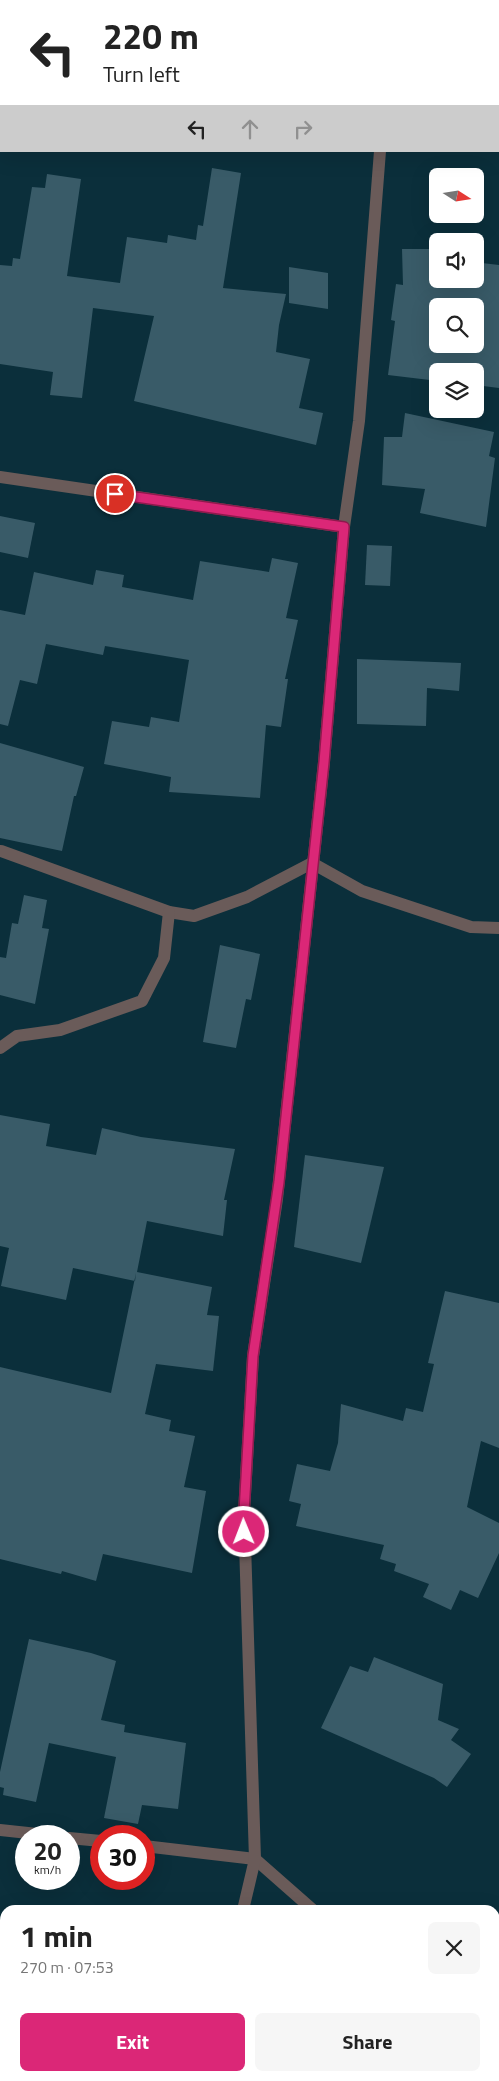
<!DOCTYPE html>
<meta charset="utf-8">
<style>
:root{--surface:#fff;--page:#f6f6f6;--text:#222;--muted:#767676;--accent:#db2777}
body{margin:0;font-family:"Titillium Web",sans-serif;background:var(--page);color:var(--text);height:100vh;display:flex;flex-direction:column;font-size:19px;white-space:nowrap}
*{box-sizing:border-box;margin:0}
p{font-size:16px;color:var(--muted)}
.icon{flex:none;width:28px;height:28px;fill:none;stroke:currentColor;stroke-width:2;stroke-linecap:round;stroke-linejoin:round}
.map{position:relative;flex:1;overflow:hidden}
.panel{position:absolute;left:0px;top:1905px;width:500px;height:176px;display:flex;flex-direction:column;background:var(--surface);border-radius:15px 15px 0 0;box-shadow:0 5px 20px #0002}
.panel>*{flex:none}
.top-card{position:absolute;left:0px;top:0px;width:500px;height:152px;box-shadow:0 5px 20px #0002;background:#fff;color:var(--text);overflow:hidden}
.needle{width:32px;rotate:102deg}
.tools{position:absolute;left:429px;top:168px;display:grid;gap:10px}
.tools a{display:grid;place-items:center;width:55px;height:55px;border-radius:8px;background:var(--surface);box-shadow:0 5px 20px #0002;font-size:25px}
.speed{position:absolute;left:15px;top:1825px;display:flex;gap:10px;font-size:25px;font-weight:700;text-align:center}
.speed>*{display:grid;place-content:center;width:65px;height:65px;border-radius:50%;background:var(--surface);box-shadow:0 5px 20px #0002;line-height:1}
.speed small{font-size:12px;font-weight:400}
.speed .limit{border:8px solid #d22;background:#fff;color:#111}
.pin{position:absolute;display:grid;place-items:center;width:42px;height:42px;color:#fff;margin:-21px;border:2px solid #fff;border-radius:50%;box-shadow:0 1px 5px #0007}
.me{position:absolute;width:55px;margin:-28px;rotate:359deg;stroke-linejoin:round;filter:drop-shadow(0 0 4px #0008)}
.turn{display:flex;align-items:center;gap:18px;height:105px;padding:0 20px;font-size:22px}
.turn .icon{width:65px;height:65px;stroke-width:2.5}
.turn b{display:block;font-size:35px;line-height:42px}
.lanes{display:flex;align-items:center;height:48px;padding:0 20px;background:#0003;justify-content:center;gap:25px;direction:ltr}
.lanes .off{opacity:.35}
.round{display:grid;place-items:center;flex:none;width:52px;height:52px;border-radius:8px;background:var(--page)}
.overview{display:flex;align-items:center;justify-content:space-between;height:85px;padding:0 20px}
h1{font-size:30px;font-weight:700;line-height:38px}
.primary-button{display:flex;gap:10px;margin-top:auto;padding:10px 20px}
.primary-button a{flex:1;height:58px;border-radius:8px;background:var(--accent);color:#fff;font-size:20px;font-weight:700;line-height:58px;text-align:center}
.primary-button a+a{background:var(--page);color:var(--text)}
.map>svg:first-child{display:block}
.building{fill:#395b68;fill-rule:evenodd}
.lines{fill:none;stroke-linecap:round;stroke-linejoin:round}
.minor{stroke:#6a5b59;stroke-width:12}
.route-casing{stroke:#8e194d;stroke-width:12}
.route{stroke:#db2777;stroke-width:9}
</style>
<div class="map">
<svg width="499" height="2081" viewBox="0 0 499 2081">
<rect width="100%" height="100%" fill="#0b2f3b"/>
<g class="building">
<path d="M212,168L241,173L223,288L286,294L279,325L276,352L310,359L299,408L323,413L316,445L134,401L154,316L93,308L82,398L50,395L53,372L0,364V265L12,266L13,258L20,259L32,187L45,188L47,174L81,179L67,276L120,283L127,237L167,243L168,235L196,240L198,225L203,226Z"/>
<path d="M475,248H483L482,263L499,265V388L475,385V371H438V381L388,375L395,321L391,320L396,284L403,285L402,249H438V279H475ZM438,306H475V344H438Z"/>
<path d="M289,267L328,273V309L289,303Z"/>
<path d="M405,413L494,432L489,456L495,458L486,527L420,513L425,489L382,485L384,437H402Z"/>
<path d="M0,516L35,523L28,558L0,552Z"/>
<path d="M367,545L392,546L390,586L365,585Z"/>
<path d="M272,558L298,563L286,618L298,620L285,679H288L281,727L266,725L260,798L169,792L171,777L104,764L112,721L149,727L151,717L179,722L189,660L105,646L103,655L46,644L37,684L20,680L8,726L0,724V610L25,615L34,572L93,585L96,570L124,575L122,587L193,600L200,561L269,572Z"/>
<path d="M357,659L461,663L459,691L427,688L426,726L357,724Z"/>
<path d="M0,743L84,767L76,796H74L62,851L0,838Z"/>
<path d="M24,895L47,900L42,928L49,929L35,1004L0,995V957L6,958L12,923L18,924Z"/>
<path d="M220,945L260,954L251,1000L246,999L236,1048L203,1042Z"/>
<path d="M0,1115L50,1124L46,1146L96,1155L102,1128L141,1137L235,1149L224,1200H227L223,1236L147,1221L137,1272L212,1287L207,1315L219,1316L213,1371L156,1364L145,1414L171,1420L169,1431L195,1436L184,1487L206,1491L192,1573L103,1554L96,1581L62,1571L61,1574L0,1559V1367L111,1393L136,1273L135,1281L73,1268L66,1300L1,1286L9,1248L0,1246Z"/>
<path d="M305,1155L384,1167L361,1263L294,1247Z"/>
<path d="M445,1291L499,1303V1448L481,1441L467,1507L499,1523V1553L478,1598L460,1590L451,1610L423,1597L429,1584L394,1571L396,1564L380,1559L384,1545L296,1526L301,1504L289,1501L297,1464L330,1471L338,1443L341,1404L403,1421L406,1408L423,1412L434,1364L428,1363Z"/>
<path d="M29,1639L91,1653L116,1661L101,1720L125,1725L124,1732L186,1743L178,1809L142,1805L138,1824L104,1818L116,1757L49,1743L36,1802L3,1795L4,1788L0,1787V1772Z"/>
<path d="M374,1657L443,1684L438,1720L459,1729L451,1740L471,1754L447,1787L434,1778L321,1728L350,1666L368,1672Z"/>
</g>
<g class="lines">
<g class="minor">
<path d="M398,1V0"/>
<path d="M0,107H1"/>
<path d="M0,477L344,527"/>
<path d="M1,851L169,912L194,916L247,897L312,863L362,891L471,927L499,928"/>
<path d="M0,1048L17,1036L60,1030L142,1001L164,958L169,912"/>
<path d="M0,1830L56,1836"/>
<path d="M69,1838L101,1841"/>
<path d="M144,1846L255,1859L313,1910"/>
<path d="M243,1910L255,1859L244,1512L253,1356L277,1199L324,762L344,527L359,421L380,151"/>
<path d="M436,2076L448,2081"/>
<path d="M182,2081L184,2076"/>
</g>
</g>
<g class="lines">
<defs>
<path id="route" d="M115,494L344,527L324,762L279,1182L253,1356L244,1512V1532"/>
</defs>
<use href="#route" class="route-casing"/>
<use href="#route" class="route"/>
</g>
</svg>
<div class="tools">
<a><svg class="needle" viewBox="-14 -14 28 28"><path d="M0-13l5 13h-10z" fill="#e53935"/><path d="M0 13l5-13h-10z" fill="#767676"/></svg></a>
<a><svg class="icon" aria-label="sound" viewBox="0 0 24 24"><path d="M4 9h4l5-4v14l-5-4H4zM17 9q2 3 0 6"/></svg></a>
<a><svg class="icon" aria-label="search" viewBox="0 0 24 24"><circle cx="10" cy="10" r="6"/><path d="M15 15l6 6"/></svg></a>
<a><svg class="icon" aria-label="layers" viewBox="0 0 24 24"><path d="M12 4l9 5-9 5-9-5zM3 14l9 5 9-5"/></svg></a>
</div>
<div class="speed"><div>20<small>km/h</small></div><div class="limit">30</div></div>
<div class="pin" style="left:115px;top:494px;background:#d93025"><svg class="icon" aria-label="arrive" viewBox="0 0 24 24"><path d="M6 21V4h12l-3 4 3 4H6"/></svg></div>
<svg class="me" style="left:244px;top:1532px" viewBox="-20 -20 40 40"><circle r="17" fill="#db2777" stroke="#fff" stroke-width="3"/><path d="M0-11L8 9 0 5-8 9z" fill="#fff"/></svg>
<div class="top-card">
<div class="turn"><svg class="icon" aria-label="left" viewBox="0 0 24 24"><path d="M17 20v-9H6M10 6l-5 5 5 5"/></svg><div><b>220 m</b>Turn left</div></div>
<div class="lanes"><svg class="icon" aria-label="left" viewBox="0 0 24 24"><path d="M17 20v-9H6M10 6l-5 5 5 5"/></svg><svg class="icon off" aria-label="ahead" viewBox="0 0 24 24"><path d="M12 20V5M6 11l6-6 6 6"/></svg><svg class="icon off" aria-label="right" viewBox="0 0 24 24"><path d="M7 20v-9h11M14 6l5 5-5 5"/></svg></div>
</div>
<section class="panel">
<div class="overview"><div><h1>1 min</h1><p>270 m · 07:53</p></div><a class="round"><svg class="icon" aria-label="close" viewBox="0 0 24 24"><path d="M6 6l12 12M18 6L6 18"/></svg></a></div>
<div class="primary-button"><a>Exit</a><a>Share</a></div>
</section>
</div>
